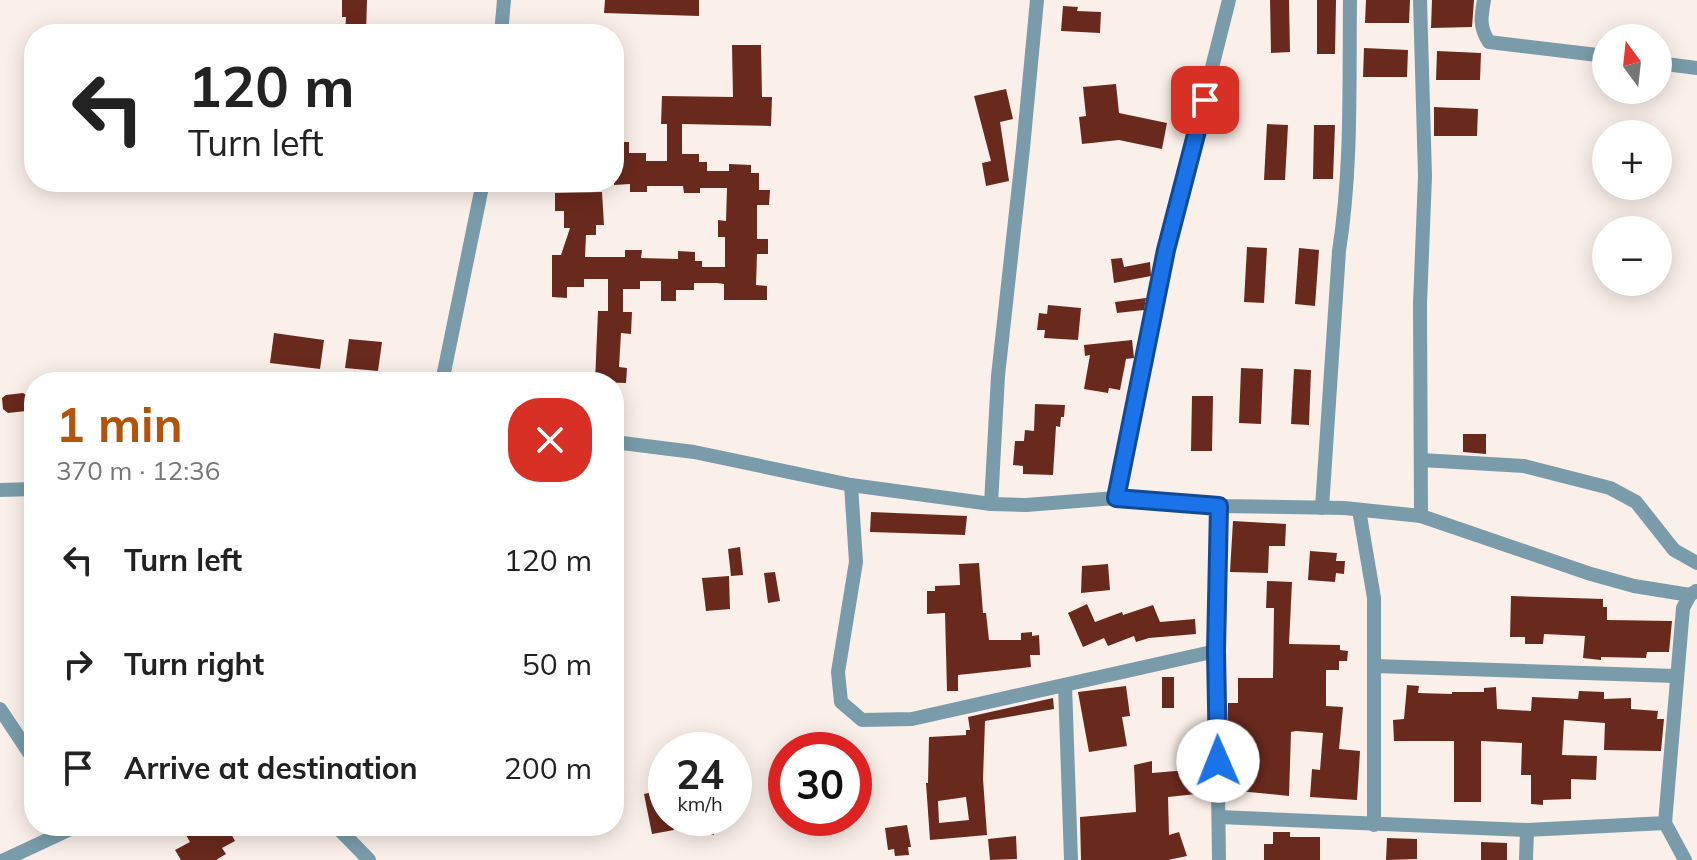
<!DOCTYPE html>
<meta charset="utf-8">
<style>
:root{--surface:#fff;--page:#f6f6f6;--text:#222;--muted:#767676;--accent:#b45309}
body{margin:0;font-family:Mulish,sans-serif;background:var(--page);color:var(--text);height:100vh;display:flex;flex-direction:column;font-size:30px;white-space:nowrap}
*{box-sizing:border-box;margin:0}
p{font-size:26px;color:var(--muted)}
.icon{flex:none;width:44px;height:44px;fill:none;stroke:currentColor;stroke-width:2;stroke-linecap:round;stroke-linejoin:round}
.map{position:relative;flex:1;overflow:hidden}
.drawer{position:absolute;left:24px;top:372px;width:600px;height:464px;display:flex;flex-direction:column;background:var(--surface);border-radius:32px;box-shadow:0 4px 20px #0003}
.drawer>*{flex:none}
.hud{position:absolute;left:24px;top:24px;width:600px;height:168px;border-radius:32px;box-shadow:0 4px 20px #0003;background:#fff;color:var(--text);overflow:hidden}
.needle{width:52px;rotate:345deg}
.fabs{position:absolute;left:1592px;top:24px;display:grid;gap:16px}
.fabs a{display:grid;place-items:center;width:80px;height:80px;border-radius:50%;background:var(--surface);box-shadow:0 4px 20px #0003;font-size:40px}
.speed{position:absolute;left:648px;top:732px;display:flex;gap:16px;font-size:40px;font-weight:700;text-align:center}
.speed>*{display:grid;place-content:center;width:104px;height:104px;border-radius:50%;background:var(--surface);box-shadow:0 4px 20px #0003;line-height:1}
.speed small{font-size:20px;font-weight:400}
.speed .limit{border:12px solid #d22;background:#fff;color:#111}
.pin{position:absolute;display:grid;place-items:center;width:68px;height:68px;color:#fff;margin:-34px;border-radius:16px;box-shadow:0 4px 12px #0006}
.me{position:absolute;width:88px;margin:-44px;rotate:359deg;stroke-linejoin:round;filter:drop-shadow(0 0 6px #0008)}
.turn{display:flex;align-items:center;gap:28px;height:168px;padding:0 32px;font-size:36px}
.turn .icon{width:104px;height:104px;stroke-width:2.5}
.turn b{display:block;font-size:56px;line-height:68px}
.round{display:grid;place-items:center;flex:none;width:84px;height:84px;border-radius:32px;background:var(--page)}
.summary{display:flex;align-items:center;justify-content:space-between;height:136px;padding:0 32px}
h1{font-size:48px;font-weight:700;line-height:60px;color:var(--accent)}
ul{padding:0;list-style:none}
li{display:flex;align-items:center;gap:24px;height:104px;padding:0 32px}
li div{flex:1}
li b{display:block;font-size:30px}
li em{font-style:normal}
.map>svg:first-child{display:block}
.building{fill:#6a291d;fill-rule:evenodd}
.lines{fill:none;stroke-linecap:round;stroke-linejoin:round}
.minor{stroke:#7a9caa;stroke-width:14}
.route-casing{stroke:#114b97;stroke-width:20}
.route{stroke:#1a73e8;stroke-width:14}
</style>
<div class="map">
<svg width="1697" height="860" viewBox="0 0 1697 860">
<rect width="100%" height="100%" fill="#fbf0e9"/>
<g class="building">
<path d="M342,0H367L366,34H345L346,17H342Z"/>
<path d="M605,0H699V16L604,13Z"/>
<path d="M1270,0H1289L1290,52L1271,53Z"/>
<path d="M1317,0H1336L1335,54H1317Z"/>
<path d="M1366,0H1410L1409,23H1365Z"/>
<path d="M1432,0H1474L1472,27L1431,28Z"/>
<path d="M1063,6L1078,7L1077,11L1101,12L1100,33L1061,31Z"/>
<path d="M732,45H761L762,97H772L771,126L682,124V154H699V162H707V171H729V164L751,165V173H759V190H770L769,205H757V239H768V254H757L756,285L767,286V300H724V284L717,283H694V290H676V301H661V281H640V289H623V312H632L631,334L621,333L619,367L627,368L626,383L595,382L598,311H608V279H584V287H567V298L552,297V255H561L570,228H564V211H555V193L602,192L604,225H596V235H586L585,257H625V250H642L641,258L678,259V251L695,252V261H702V267H725V237H718V220L726,221L727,188H700V193H684L683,186H647V192H630V184L614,185V142H629V153H646V161H667V124H661L662,96L733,97Z"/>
<path d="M1364,48L1408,50L1407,77H1363Z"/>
<path d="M1437,51L1481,53L1480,80H1436Z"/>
<path d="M1116,84L1119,113L1167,123L1162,149L1119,140L1082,144L1079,117L1086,116L1083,87Z"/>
<path d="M1006,89L1013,119L1000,122L1009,181L986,186L982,163L991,161L974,96Z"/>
<path d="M1434,107L1478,109L1477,136H1434Z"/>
<path d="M1267,124L1288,125L1285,180H1264Z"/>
<path d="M1314,125H1335L1333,179H1313Z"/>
<path d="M1247,247L1267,248L1264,303L1244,302Z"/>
<path d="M1299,248L1319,250L1315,306L1295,304Z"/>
<path d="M1122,258L1124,267L1150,262L1151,276L1114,283L1111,259Z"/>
<path d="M1146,298L1144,310L1117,313L1115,302Z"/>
<path d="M1048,305L1081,308L1078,340L1044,338L1045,330H1037L1039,313L1047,314Z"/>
<path d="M274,333L324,340L320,369L270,363Z"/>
<path d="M349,339L382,342L378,371L345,368Z"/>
<path d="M1132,340L1134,358L1126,359L1120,390L1109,388L1108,393L1084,389L1090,355L1085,356L1084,345Z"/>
<path d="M1241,368L1263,369L1261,424L1239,423Z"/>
<path d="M1294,369L1311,370L1309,425L1291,424Z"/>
<path d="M23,393L29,397L26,411L8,413L3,409L2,398L6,395Z"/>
<path d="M1192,396H1213L1212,451H1191Z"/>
<path d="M1035,404L1065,405L1064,417H1061L1060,427L1056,426L1053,475L1023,474V466L1013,465L1015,441H1024L1025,430L1034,431Z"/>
<path d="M1463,434H1486V454L1463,452Z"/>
<path d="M871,512L967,516L965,535L870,532Z"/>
<path d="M1233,521L1286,524L1285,546H1269L1268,573L1230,572Z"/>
<path d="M740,547L743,575L731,576L728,549Z"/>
<path d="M1310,551L1337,553L1336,561H1345L1344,574L1336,573L1335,582L1308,580Z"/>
<path d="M979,563L983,613H986L989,640H1021V633L1032,632V636L1039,635L1040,655H1030L1031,667L958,675V691H947L945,613L927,614V591H935V586L960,585L959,564Z"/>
<path d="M1108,564L1110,590L1081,593L1082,566Z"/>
<path d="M775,572L780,601L768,603L764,573Z"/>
<path d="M729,576L730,609L706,611L702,578Z"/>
<path d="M1267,581L1292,582L1289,644L1340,645V650L1348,651L1347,661H1339V670H1326V706L1343,707L1339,749L1360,751L1357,800L1310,797L1312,769L1320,770L1323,733L1296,731L1291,732L1289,796L1239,791V795L1228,794L1233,748L1227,747L1228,703H1238V678H1273L1274,608H1266Z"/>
<path d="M1511,596L1603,599V607H1607V620L1672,621L1669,652H1647L1646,658L1601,657V660L1583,658L1585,636L1544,634L1543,644H1525V637H1510Z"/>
<path d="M1087,604L1095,622L1122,612L1123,615L1153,605L1160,622L1195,619L1196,634L1149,638L1136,642L1134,636L1108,646L1104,638L1083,647L1068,613Z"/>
<rect x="1162" y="677" width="12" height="31"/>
<path d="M1407,685L1419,686L1418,693L1452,694V692H1484V688L1496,687L1497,709L1531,711L1532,697L1578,699L1579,691L1604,692V699L1631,698V709L1658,711L1657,719H1664L1661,751L1604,750L1605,723L1564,720L1562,755L1597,756L1596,780L1571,779V799L1543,800V805L1531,804V775H1521L1522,743L1481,741V802H1454V741H1394L1393,720L1404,719Z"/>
<path d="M1126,686L1130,716L1122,717L1127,746L1089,752L1078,692Z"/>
<path d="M1053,698L1054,709L985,721L983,779L987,835L930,840L926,783H928L929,737L966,735V730H970L968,717ZM966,797L969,820L939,823L938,801Z"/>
<path d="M1152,761V773L1188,770L1189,779L1196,778V783L1206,782V793L1168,797L1169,835L1179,832L1187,856L1168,860H1081L1080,817L1136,812L1134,765Z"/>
<path d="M666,789V818H672L674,830L652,834L644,794Z"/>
<path d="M688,820H715L714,835L688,833Z"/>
<path d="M907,825L911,847H908L909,855L895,856L894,849L888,850L885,828Z"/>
<path d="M227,826L235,841L222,848L226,854L216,860H181L175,850L190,842L186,835L196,830L199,835L210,828L214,834Z"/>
<path d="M1273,832H1290V837H1320V860H1264V844H1273Z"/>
<path d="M1016,836L1017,859L990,860L988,839Z"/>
<path d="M1387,838L1417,839V859L1386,860Z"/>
<path d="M1481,842L1507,843V860H1481Z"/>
</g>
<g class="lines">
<g class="minor">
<path d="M1420,0L1425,176L1420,304L1421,516"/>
<path d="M1484,0C1481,17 1479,27 1489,42L1606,56"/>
<path d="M501,34L504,0"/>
<path d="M1658,63L1697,68"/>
<path d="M442,382L483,182"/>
<path d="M614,442L694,452L851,485L991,504L1026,505L1116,498L1219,506L1344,508L1421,516L1591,574L1634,586L1690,595"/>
<path d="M1421,460L1524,466L1610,488L1636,502L1674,550L1697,563"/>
<path d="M851,485L856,562L838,672L841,702L862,720L912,719L1216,651"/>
<path d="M0,490L34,489"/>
<path d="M1116,498L1166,250L1229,0"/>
<path d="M991,504L998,376L1023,148L1037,0"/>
<path d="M1322,508L1339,251C1352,168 1349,84 1350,0"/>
<path d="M1359,510L1374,598V825"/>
<path d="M1374,666L1676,676"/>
<path d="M1065,685L1071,860"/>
<path d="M0,709L34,760"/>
<path d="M1219,817L1527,830L1665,823L1683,608L1690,595L1696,591"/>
<path d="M1665,823L1685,860"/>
<path d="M336,826L369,860"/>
<path d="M4,860L77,826"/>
<path d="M1219,860L1216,651L1219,506"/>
<path d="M1526,860L1527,830"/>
</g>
</g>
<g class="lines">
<defs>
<path id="route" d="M1205,100L1166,250L1116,498L1219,506L1216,651L1218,761"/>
</defs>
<use href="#route" class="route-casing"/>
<use href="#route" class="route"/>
</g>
</svg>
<div class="fabs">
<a><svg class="needle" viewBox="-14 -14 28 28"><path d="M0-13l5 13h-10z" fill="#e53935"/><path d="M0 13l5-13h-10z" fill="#767676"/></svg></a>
<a>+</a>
<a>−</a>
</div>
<div class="speed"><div>24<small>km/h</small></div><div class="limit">30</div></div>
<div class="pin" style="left:1205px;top:100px;background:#d93025"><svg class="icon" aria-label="arrive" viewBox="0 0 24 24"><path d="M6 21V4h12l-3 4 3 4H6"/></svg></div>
<svg class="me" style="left:1218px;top:761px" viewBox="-20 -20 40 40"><circle r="19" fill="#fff"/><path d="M0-13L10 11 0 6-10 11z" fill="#1a73e8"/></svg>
<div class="hud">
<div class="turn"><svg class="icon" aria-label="left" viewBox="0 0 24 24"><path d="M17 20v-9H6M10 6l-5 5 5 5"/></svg><div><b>120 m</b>Turn left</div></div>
</div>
<section class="drawer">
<div class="summary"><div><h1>1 min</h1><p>370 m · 12:36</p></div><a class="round" style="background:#d93025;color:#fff"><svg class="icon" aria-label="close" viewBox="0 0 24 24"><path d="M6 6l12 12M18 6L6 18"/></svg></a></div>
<ul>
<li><svg class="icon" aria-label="left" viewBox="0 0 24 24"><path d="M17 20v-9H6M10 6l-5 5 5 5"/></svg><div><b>Turn left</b></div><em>120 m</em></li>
<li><svg class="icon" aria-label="right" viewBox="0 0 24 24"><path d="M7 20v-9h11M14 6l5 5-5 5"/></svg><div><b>Turn right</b></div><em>50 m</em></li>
<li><svg class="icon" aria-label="arrive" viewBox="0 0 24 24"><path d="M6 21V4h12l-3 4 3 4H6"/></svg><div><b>Arrive at destination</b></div><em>200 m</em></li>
</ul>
</section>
</div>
